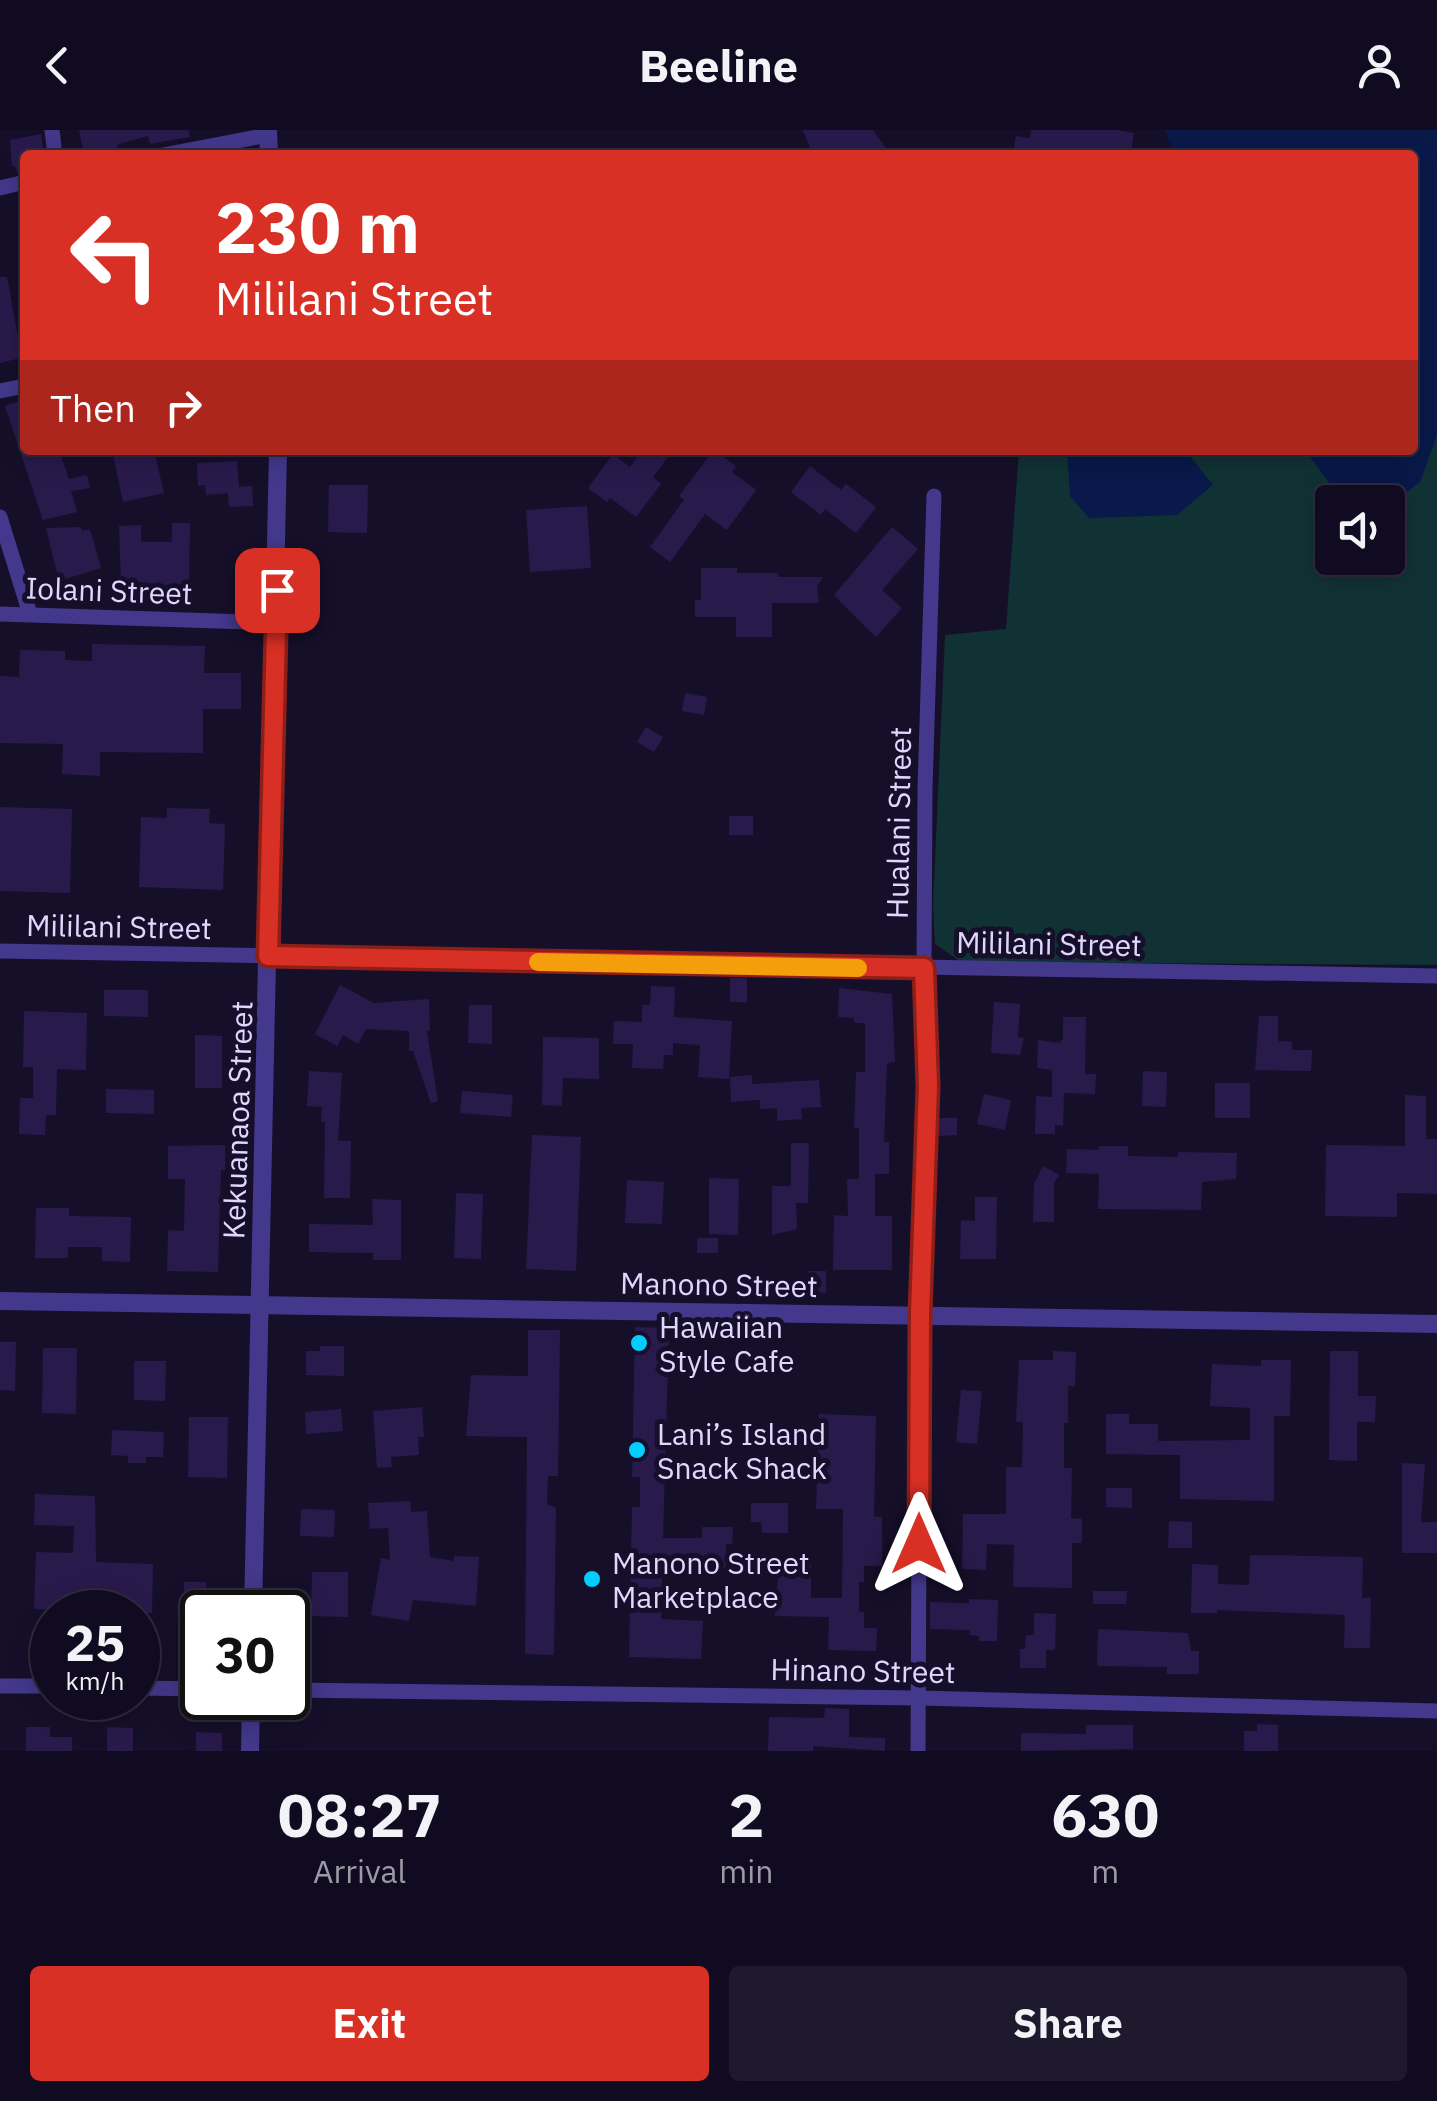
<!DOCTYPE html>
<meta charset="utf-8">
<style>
:root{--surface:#100b20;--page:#1e192d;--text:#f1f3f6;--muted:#9c9ba5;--line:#302b3e;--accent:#d93025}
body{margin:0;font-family:"IBM Plex Sans",sans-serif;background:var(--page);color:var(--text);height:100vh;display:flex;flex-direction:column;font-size:38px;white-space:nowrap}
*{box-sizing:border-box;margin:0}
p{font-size:32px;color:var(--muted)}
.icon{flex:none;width:55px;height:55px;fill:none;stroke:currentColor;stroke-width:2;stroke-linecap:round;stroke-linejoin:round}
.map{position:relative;height:1621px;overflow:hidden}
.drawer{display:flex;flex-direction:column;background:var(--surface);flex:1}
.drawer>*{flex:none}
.guide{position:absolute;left:20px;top:20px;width:1398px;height:305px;border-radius:10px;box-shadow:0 5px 25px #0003,0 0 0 2px var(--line);background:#d93025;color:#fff;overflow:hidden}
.buttons{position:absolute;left:1315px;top:355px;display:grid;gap:20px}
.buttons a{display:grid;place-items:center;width:90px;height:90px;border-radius:10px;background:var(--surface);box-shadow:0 5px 25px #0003,0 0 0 2px var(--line);font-size:50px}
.speed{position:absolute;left:30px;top:1460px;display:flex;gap:20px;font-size:50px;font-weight:700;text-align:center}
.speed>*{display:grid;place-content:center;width:130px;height:130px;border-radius:50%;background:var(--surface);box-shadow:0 5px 25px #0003,0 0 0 2px var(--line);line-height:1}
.speed small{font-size:25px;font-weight:400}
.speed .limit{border:5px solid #111;border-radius:15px;background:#fff;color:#111}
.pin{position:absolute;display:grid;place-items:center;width:85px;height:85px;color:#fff;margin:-42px;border-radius:20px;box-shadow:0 5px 15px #0006}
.me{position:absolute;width:110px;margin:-55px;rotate:0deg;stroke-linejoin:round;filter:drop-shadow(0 0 8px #0008)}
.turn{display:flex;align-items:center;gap:35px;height:210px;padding:0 30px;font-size:45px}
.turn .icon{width:130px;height:130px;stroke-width:2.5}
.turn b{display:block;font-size:70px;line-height:85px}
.then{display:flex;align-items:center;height:95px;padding:0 30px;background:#0003;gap:20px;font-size:38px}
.eta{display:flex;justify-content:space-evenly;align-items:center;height:170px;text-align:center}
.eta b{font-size:60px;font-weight:700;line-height:70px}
.action{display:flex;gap:20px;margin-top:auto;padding:20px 30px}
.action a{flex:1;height:115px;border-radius:10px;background:var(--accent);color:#fff;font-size:40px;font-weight:700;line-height:115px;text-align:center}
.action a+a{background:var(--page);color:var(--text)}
header{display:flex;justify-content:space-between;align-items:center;height:130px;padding:0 30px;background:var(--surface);font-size:45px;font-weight:700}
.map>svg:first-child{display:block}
.green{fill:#113234;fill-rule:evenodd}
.water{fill:#08194a}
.building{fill:#291a4c}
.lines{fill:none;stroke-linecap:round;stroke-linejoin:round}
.minor{stroke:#43388b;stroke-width:15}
.tertiary{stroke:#43388b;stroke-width:18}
.route-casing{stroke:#8d1f18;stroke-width:25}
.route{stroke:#d93025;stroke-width:18}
.slow{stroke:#f59e0b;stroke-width:18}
.poi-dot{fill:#03cdff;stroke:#160f2a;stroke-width:4}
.labels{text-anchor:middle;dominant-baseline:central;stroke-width:10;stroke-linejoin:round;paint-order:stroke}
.street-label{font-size:30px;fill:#e0d7ff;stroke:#160f2a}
.poi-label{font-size:30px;fill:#e0d7ff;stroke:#160f2a;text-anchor:start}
</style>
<header><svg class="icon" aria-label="back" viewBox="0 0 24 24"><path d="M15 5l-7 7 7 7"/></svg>Beeline<svg class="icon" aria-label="person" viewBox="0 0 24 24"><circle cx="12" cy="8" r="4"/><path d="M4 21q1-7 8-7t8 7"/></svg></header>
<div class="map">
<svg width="1437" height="1621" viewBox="0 0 1437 1621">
<rect width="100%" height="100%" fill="#160f2a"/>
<path class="green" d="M1165,0H1437V835L961,832L935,814L933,775L945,505L1006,499L1019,320H1412V25H1175ZM1332,372H1388V428H1332Z"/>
<g class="water">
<path d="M1165,0H1437V305L1420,352L1392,373L1357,372L1333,358L1305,320H1412V25H1175Z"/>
<path d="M1067,320H1185L1213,355L1177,385L1089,388L1070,366Z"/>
</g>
<g class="building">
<path d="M79,0H189L190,7L150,14L148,6L119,14L116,19L84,25Z"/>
<path d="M803,0H873L891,25H813Z"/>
<path d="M1031,0H1117L1134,3L1130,25H1013L1016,6L1030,8Z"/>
<path d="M41,4L44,25H25V41L17,42L15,36H12L10,10Z"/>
<path d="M0,147H7L18,207L21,206L25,227L0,233Z"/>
<path d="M25,269V320H59L69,349L87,345L90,358L71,361L77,382L43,390L5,276Z"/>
<path d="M112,320H154L164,363L123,372Z"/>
<path d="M642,320H673L653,347L661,354L636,387L610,368L607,372L588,358L613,324L630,337Z"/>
<path d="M714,320L736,336L732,342L756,360L727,400L705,384L670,432L650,417L684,370L679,366Z"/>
<path d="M237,331L239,357L252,356L253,376L229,377L228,363L206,365L205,355L198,356L197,333Z"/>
<path d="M810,336L841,360L846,354L876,377L856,403L825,379L821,385L791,362Z"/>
<path d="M329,355H368L367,403L328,402Z"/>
<path d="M587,376L591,438L530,442L526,380Z"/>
<path d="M172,393H190L189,455H121L119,396L141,395V412H172Z"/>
<path d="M81,397L82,401L90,399L101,438L59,451L46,398Z"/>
<path d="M892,397L918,419L882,460L902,478L876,507L834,465Z"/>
<path d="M701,438H737V443H778V447H823L817,456L819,473H772V507H736V487H695V470H701Z"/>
<path d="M92,514L205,516L204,543H241V579H203V623L100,622V646L62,644L63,614L0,613V546L19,547L20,520L65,521V530L92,531Z"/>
<path d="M685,563L707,567L704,585L682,581Z"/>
<path d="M646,597L663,607L654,622L637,612Z"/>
<path d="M0,677L72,679L70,763L0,761Z"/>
<path d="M167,678L210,679L209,693L225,694L223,760L139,757L141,687L167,688Z"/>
<rect x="729" y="686" width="24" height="19"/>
<rect x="730" y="848" width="17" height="24"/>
<path d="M340,855L374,873L429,869L430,901H427L438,971L431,973L413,921H409V901L366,899L358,914L343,905L337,916L315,904Z"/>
<path d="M651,856L675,857L674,887L732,891L729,949L698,947L700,915L673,913V925H664L663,939L632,938L633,914H613L614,891L642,892V875H650Z"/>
<path d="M839,858L892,864L895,932L887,933L884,1012H889V1044H875V1086H892V1140H833L834,1085L848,1086L847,1049H859V998H854L856,942H865V893H854V888L838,887Z"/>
<path d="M104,860H148V887L104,886Z"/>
<path d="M994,872L1020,874L1018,907L1024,908L1020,925L991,923Z"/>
<path d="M469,875H492V914L468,913Z"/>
<path d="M24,881L87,883L86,940L57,939L56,985H46L45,1005L19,1004L20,968H33V937H23Z"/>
<path d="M1259,886H1278V911L1292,912V920H1312L1311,941L1255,940Z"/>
<path d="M1063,887H1086L1085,944H1096L1095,964L1064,963L1063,996L1055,995V1004H1035L1036,966L1052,967V940L1037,938L1038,910L1059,913L1063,909Z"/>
<path d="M195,905L222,906V958H195Z"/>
<path d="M543,907L599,908V949L563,948L562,976L542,975Z"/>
<path d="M309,941L342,943L338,1011H351L350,1068H324L325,992H321L322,977L307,976Z"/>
<path d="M1143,941L1167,942L1166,977L1142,976Z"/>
<path d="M752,945V954L819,950L821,977L801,978L802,989L777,991V978L760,979V970L731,972L730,947Z"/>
<rect x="1215" y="953" width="35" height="35"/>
<path d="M106,959L154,960V984L106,983Z"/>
<path d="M462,961L513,965L511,987L460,983Z"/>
<path d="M984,964L1011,970L1005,1000L977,994Z"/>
<path d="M1405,965L1426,966V1009H1437V1064L1397,1063V1087L1325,1086L1326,1015L1405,1016Z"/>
<path d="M938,988H957V1005L939,1006Z"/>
<path d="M532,1005L581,1007L576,1141L526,1139Z"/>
<path d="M791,1013H809L808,1073H796L797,1099L772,1105V1056H791Z"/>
<path d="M225,1015V1040H221L218,1142L167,1141L168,1100L184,1101L185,1049H168V1016Z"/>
<path d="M1099,1016H1128V1026L1178,1027V1022L1237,1023L1236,1049L1202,1052L1201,1080L1098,1079L1099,1044L1066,1043L1067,1019L1099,1020Z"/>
<path d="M1043,1036L1059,1045L1054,1053V1092H1033L1034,1054Z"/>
<path d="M709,1048L739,1049L738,1105L709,1104Z"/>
<path d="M627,1050L664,1052L662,1094L625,1093Z"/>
<path d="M456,1063L483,1064L481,1129L454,1128Z"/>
<path d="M975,1067H997L996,1129H960L961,1090L975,1091Z"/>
<path d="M372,1069L401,1070V1130H373V1123L309,1122V1094L373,1095Z"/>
<path d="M36,1078H69V1086L131,1087L130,1132L102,1131V1117H68V1128H35Z"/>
<rect x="697" y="1108" width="21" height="15"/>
<path d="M808,1141H826V1163L807,1162Z"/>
<path d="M635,1197L669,1198L663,1408H702V1397H733L732,1414H726V1440L662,1439L661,1489L703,1491L701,1529L629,1527L632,1377H640V1347H632Z"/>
<path d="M528,1200H560L558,1346H548L547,1374L556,1378L554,1525L525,1524L527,1307L466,1306L471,1245L528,1246Z"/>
<path d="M0,1212H16L15,1261L0,1260Z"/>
<path d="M320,1216H344V1246L306,1245V1221H320Z"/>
<path d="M43,1218H77L76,1284L42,1283Z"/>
<path d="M1053,1221L1076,1222L1075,1256H1068V1293H1064V1338H1072L1071,1388L1082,1389V1413H1072V1458L1013,1457L1014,1415L987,1414L986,1440L962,1439L963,1384H1006V1337H1022L1023,1292H1016L1019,1230H1053Z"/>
<path d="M1330,1221H1358V1266H1376L1375,1292H1357V1331L1329,1330Z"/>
<path d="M1261,1230H1291L1290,1286H1274V1371L1180,1369V1325L1106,1324V1284H1129V1294H1158V1311L1250,1310V1278L1210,1276L1212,1234L1261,1236Z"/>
<path d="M134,1231H166L165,1271L134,1270Z"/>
<path d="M961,1260L982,1261L977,1314L956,1312Z"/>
<path d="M422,1277L424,1307H418L419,1325L391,1327L392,1337L377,1338L373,1281Z"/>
<path d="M341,1279L343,1301L306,1304L305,1282Z"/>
<path d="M819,1284L876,1286L874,1387H882V1436H864V1452H859V1482H864V1498H877L876,1521L828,1520L829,1487L775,1486L778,1445L785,1446V1426L811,1427V1468H842L843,1379H816Z"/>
<path d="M189,1287H228L227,1348L188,1347Z"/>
<path d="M112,1300L164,1302L163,1327H146V1333H128V1326L111,1325Z"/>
<path d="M1402,1333L1425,1334L1421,1392H1437V1423H1402Z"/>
<path d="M1106,1358H1132V1378L1106,1377Z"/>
<path d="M35,1364L95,1366L96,1432L153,1434L152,1483L105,1482L106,1462L72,1461L71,1480L34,1479L36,1422L73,1423L74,1396L34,1395Z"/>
<path d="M410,1371L411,1382L427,1381L430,1427L454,1431V1426L479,1427L476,1476L413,1470L409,1491L371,1485L381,1428L390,1430L388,1398L370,1399L368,1373Z"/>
<path d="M751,1373H788V1403H762L761,1392H751Z"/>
<path d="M301,1379L335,1380L334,1407L300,1406Z"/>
<path d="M1169,1391L1192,1392V1418H1168Z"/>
<path d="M1250,1425L1363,1427L1362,1468H1371L1370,1518H1344L1345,1485L1217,1480V1483H1191L1192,1434L1218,1435V1454L1249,1455Z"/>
<path d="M312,1442H348V1487L311,1486Z"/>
<path d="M184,1452H206V1482H202V1489H184Z"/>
<path d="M1093,1461H1127L1126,1474H1093Z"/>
<path d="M969,1469L998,1470L997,1511H979V1506L970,1505V1500L930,1499V1472L969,1473Z"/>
<path d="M1034,1483L1056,1484L1055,1520H1046V1538H1020V1519H1025L1026,1505H1034Z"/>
<path d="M1098,1499L1188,1503L1191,1521H1199V1544H1167V1537L1097,1536Z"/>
<path d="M825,1578L849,1579V1607L885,1608V1621L813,1616V1621H768L769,1587L824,1588Z"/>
<path d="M1257,1594L1278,1595V1621H1244V1601H1257Z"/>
<path d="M1086,1595H1133V1619L1021,1621V1603L1086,1604Z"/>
<path d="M26,1597H50V1607H72V1621H26Z"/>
<path d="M107,1597L133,1598V1621H107Z"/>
<path d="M196,1602L222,1603V1621H196Z"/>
</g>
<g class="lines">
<g class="minor">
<path d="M52,0L55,25"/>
<path d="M163,25L268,5"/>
<path d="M0,58L25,52"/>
<path d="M0,261L25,256"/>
<path d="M0,387L30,484"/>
<path d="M0,484L276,493"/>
<path d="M0,821L1437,846"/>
<path d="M0,1556H52"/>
<path d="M138,1558L202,1559"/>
<path d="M288,1560L919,1568L1437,1581"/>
<path d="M918,1621L920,1184L928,957L924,838L925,659L934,366"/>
</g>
<g class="tertiary">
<path d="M268,0L269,25"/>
<path d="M0,1171L1437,1194"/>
<path d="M253,1482L278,320"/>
<path d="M250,1621L251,1568"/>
</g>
</g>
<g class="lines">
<defs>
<path id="route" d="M277,460L268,826L924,838L928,956L920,1184L919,1414"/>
</defs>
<use href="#route" class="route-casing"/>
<use href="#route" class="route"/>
<path class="slow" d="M538,832L858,838"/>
</g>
<g class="poi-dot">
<circle cx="639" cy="1213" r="10"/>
<circle cx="637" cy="1320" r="10"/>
<circle cx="592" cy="1449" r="10"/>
</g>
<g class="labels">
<g class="street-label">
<text transform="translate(109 460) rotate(2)">Iolani Street</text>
<text transform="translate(898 693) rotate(-89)">Hualani Street</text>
<text transform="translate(119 796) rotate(1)">Mililani Street</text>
<text transform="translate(1049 813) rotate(1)">Mililani Street</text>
<text transform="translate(237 990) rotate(-88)">Kekuanaoa Street</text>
<text transform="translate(719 1154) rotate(1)">Manono Street</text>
<text transform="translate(863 1540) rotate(1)">Hinano Street</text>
</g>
<g class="poi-label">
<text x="659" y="1196">Hawaiian<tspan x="659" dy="34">Style Cafe</tspan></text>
<text x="657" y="1303">Lani’s Island<tspan x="657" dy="34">Snack Shack</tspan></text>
<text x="612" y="1432">Manono Street<tspan x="612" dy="34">Marketplace</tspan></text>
</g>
</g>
</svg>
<div class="buttons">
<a><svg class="icon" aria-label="sound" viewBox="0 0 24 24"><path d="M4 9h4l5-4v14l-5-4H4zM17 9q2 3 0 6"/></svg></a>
</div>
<div class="speed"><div>25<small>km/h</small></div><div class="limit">30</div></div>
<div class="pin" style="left:277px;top:460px;background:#d93025"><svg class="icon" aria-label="arrive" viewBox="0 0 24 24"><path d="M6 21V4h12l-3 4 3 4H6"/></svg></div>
<svg class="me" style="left:919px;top:1414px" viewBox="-20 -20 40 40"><path d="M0-17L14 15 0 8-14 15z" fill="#d93025" stroke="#fff" stroke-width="4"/></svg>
<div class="guide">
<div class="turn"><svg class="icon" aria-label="left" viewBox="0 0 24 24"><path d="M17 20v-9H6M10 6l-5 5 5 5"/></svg><div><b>230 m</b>Mililani Street</div></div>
<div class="then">Then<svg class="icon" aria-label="right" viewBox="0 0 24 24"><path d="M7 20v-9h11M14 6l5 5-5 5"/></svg></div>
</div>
</div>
<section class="drawer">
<div class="eta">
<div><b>08:27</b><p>Arrival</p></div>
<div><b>2</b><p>min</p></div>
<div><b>630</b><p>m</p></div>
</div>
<div class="action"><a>Exit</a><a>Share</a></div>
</section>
